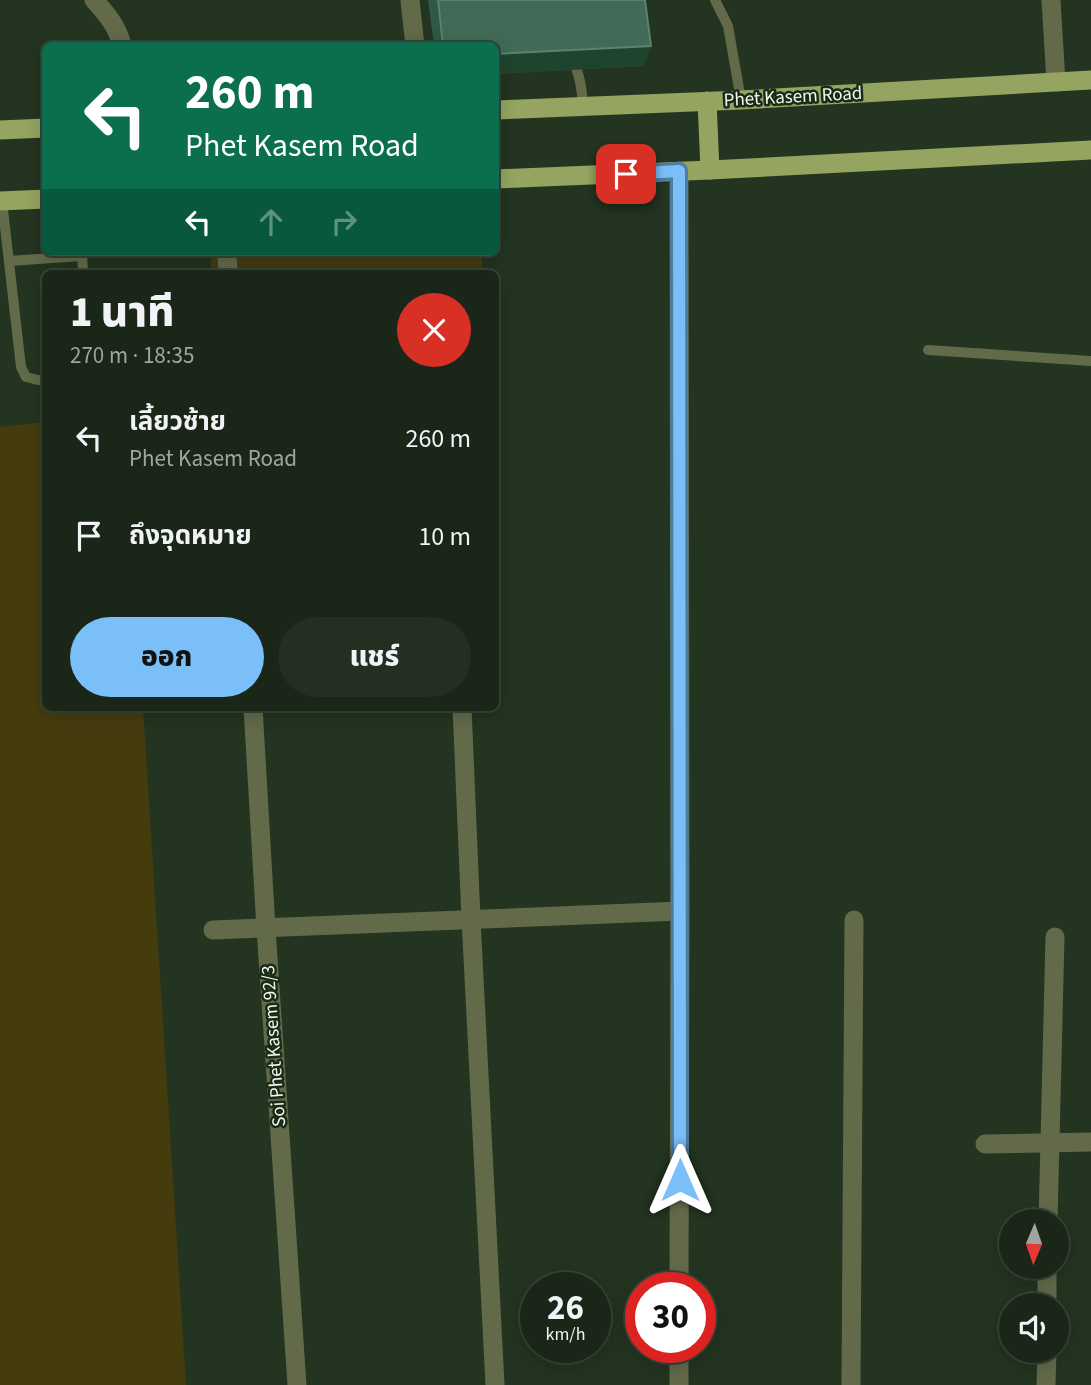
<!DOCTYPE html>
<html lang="th">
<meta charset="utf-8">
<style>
:root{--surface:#1a2718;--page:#232f21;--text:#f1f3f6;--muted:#9fa5a2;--line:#384437;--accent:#7abff8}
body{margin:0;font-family:"Source Sans 3","Noto Sans Thai",sans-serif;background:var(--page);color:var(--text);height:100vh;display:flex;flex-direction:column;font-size:26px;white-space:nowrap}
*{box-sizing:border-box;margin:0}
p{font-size:23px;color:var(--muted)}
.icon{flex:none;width:38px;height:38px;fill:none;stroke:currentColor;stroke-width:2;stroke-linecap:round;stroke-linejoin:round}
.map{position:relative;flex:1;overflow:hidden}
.side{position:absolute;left:42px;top:270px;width:457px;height:441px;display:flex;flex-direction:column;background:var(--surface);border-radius:10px;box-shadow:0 4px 18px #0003,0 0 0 2px var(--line)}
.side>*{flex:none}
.banner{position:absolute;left:42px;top:42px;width:457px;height:214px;border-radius:10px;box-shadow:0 4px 18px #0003,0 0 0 2px var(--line);background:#0b6e4f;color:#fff;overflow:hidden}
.needle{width:46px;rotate:182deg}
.buttons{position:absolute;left:999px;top:1209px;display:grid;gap:14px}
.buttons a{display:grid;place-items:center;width:70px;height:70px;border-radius:50%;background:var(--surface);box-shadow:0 4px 18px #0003,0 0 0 2px var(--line);font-size:35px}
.speed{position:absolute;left:520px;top:1272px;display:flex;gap:14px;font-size:35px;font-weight:700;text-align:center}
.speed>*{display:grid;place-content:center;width:91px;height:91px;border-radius:50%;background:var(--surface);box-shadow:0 4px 18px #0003,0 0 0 2px var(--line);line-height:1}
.speed small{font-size:18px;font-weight:400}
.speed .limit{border:10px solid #d22;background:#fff;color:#111}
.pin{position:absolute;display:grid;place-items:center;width:60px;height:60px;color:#fff;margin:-30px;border-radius:14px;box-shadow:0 4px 10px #0006}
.me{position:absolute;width:77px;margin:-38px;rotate:0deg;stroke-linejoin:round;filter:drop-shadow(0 0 5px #0008)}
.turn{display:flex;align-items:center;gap:24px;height:147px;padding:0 28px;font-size:32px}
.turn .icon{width:91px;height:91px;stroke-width:2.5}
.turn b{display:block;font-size:49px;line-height:60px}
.lanes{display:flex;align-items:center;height:66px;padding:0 28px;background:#0003;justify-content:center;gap:35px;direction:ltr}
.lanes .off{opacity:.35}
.round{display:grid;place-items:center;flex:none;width:74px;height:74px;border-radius:37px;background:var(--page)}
.headline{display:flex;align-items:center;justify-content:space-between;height:119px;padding:0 28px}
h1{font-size:42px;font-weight:800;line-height:52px}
.primary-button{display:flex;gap:14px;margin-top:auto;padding:14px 28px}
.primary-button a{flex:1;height:80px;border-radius:42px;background:var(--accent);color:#111;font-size:28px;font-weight:800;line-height:80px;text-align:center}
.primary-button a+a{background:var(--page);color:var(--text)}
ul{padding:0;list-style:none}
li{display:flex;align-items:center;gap:21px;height:98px;padding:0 28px}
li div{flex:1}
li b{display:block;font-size:26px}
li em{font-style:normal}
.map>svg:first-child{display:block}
.green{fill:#453c0e}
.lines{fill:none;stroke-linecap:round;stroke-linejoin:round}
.service{stroke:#626a4a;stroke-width:10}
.minor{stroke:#626a4a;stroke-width:19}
.primary{stroke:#95a460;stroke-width:19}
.wall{fill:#2c5a45}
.shaded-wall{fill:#1f442e}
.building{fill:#416b57;stroke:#5c816e;stroke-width:2}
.route-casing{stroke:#4f7ca1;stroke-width:18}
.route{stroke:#7abff8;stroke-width:12}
.labels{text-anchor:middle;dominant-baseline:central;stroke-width:5;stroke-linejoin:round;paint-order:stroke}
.street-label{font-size:19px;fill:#eef9ec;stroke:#1a2a16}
</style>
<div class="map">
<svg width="1091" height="1385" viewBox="0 0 1091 1385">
<rect width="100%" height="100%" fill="#233420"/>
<g class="green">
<path d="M211,252H481L483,272L211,273Z"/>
<path d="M45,422L46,707H143L186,1385H0V427Z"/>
</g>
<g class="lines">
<g class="service">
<path d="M715,0L728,26L741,100"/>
<path d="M572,59C580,74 582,89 583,106"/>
<path d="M2,201L21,367L26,377L38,380H46"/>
<path d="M82,252L83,273"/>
<path d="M9,261L82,256"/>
<path d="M928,350L1091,361"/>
</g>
<g class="minor">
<path d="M94,0C106,13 118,27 122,46"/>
<path d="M410,0L415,46"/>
<path d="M1051,0L1056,82"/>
<path d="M679,171L680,911L679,1288"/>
<path d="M227,252L228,273"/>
<path d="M253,707L266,929L297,1385"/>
<path d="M462,707L471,919L495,1385"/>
<path d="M213,930L680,911"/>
<path d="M985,1144L1091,1142"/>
<path d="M1048,1222L1055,937"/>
<path d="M1047,1306V1267"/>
<path d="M679,1385V1348"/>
<path d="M851,1385L854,920"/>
<path d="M1046,1385L1047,1351"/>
</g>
<g class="primary">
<path d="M707,101L710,170"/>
<path d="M495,110L741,100L1091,80"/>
<path d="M0,130L46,128"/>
<path d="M495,179L710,170L1091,150"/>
<path d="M0,201L46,199"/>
</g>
</g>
<path class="wall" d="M428,0H645L644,66L495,74V46H434Z"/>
<path class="shaded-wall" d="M651,46L644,66L495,74V54Z"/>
<path class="building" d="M438,0H645L651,46L495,54V46H443Z"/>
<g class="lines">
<defs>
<path id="route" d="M626,174L679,171L680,1180"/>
</defs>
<use href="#route" class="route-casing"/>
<use href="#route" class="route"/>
</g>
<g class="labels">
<g class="street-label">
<text transform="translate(793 97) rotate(-3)">Phet Kasem Road</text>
<text transform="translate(274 1046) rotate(-94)">Soi Phet Kasem 92/3</text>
</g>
</g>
</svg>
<div class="buttons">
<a><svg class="needle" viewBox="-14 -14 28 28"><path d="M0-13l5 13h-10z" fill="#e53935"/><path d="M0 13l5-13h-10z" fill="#9fa5a2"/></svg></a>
<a><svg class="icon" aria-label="sound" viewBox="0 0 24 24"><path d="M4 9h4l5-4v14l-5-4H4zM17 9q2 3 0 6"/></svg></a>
</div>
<div class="speed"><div>26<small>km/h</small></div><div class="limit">30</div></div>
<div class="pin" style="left:626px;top:174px;background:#d93025"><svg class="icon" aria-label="arrive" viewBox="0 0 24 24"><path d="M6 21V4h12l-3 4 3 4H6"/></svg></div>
<svg class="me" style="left:680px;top:1180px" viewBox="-20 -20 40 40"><path d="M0-17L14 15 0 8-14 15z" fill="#7abff8" stroke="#fff" stroke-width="4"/></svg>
<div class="banner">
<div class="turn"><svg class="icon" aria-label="left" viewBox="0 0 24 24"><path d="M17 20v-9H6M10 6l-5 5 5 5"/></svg><div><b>260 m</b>Phet Kasem Road</div></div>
<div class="lanes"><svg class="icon" aria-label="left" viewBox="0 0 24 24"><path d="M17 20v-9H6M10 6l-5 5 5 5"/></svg><svg class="icon off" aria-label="ahead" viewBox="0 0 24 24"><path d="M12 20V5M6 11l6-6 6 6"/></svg><svg class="icon off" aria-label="right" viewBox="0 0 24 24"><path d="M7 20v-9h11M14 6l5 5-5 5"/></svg></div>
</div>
<section class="side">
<div class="headline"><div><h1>1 นาที</h1><p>270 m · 18:35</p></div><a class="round" style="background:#d93025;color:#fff"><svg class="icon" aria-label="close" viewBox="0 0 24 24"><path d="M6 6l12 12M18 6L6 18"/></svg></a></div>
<ul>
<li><svg class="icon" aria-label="left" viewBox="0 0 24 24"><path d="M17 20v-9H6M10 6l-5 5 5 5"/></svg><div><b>เลี้ยวซ้าย</b><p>Phet Kasem Road</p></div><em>260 m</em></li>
<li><svg class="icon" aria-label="arrive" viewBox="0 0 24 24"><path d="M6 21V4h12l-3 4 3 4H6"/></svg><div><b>ถึงจุดหมาย</b></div><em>10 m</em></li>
</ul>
<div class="primary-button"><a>ออก</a><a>แชร์</a></div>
</section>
</div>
